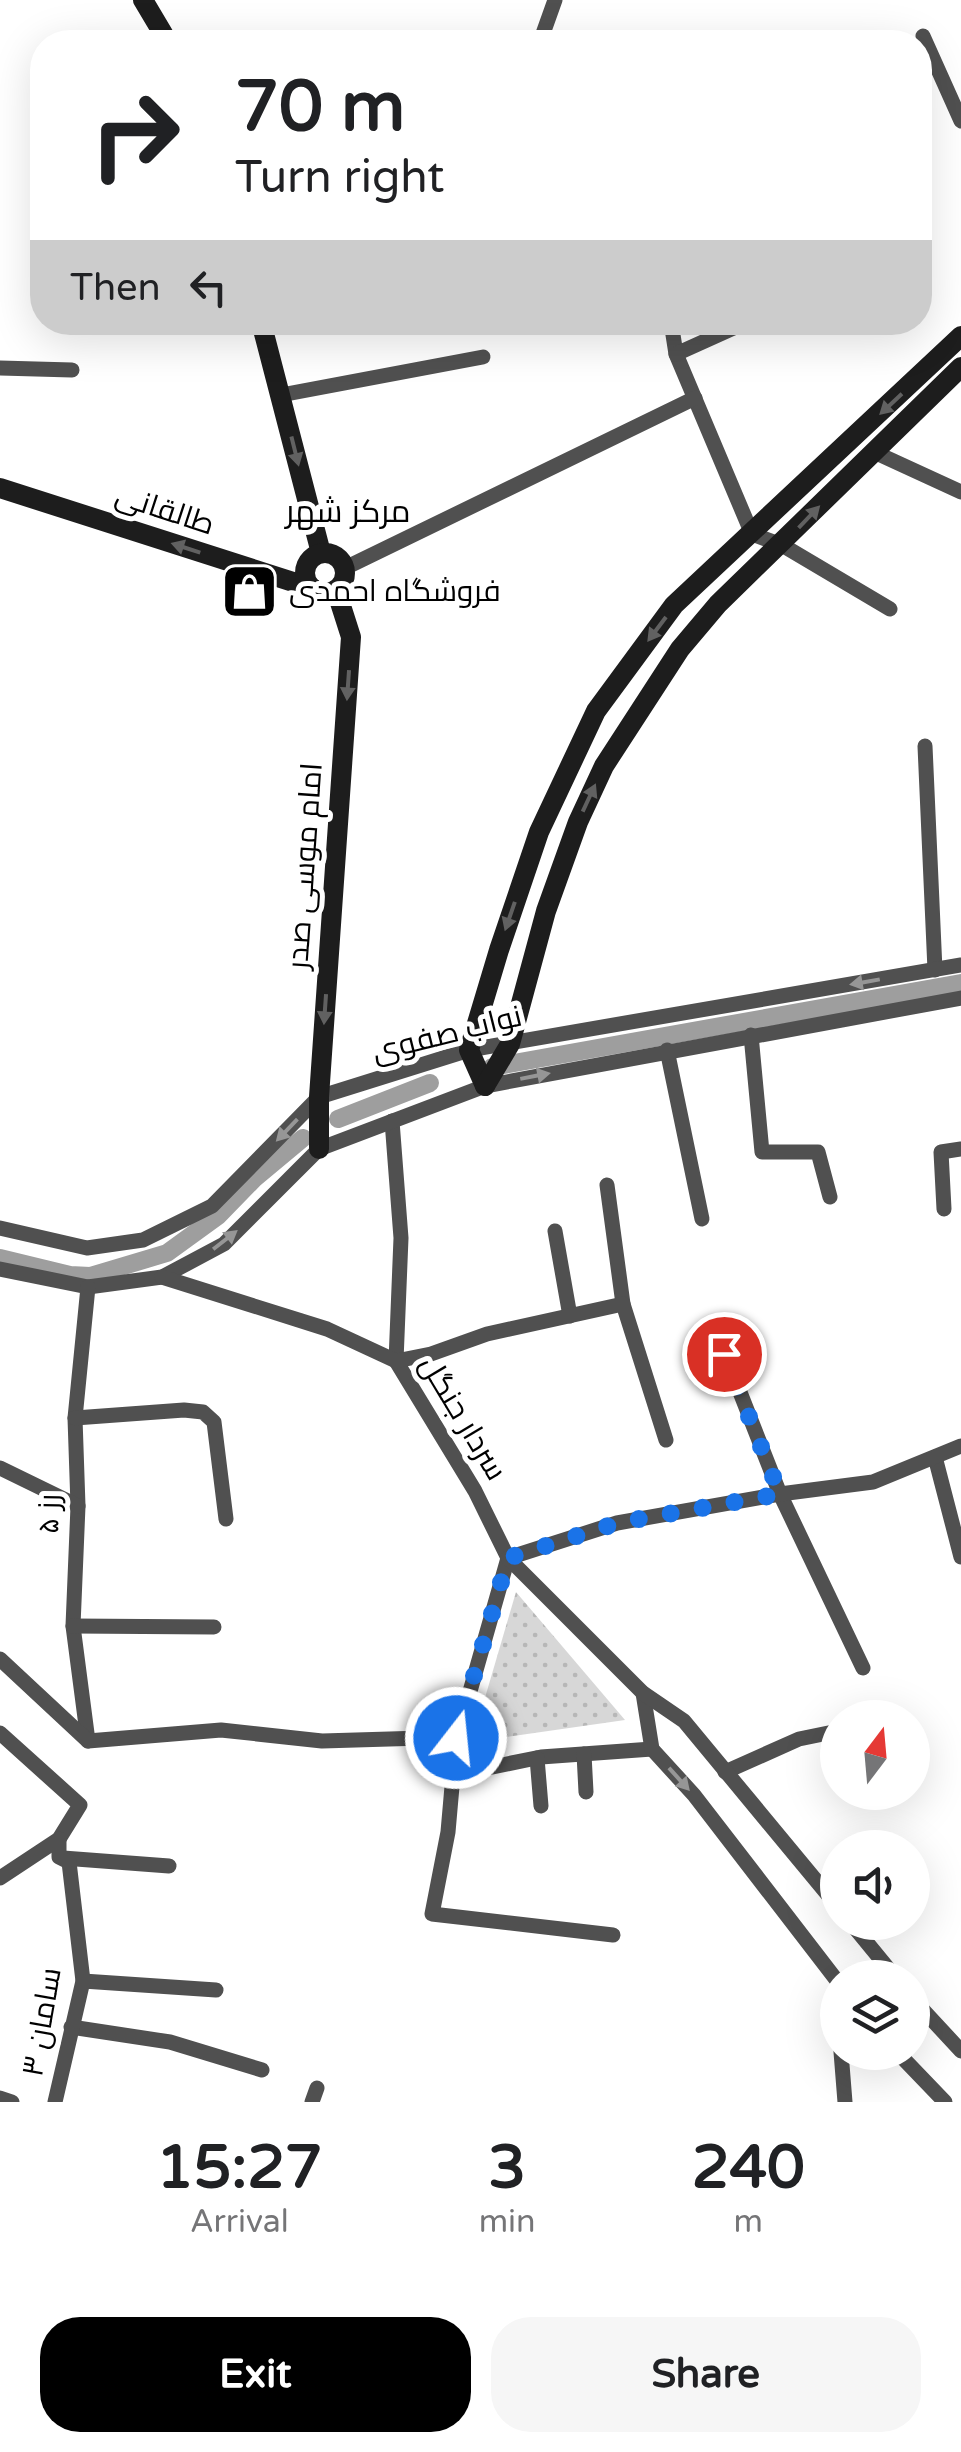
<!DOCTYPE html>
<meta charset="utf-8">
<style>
:root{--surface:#fff;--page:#f6f6f6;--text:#202124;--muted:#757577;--accent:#000}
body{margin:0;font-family:"Varela Round",Cairo,sans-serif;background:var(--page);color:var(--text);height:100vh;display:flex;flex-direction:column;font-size:38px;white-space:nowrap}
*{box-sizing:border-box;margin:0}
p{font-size:32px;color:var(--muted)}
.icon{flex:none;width:55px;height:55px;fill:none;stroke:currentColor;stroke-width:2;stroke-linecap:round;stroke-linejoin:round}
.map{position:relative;height:2102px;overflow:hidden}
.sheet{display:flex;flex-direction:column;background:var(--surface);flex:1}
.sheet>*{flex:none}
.guide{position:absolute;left:30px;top:30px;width:902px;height:305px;border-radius:40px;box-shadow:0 10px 40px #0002;background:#fff;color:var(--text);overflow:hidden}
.needle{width:65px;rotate:16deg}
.controls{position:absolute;left:820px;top:1700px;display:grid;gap:20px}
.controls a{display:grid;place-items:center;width:110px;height:110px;border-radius:50%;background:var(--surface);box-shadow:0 10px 40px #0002;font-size:50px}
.pin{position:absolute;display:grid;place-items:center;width:85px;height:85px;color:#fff;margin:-42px;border:5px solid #fff;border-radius:50%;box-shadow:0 2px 10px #0007}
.me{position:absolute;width:110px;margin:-55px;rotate:16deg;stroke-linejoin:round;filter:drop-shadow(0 0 8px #0008)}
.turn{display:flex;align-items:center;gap:35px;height:210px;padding:0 40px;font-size:45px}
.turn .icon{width:130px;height:130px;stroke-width:2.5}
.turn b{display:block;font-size:70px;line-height:85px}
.then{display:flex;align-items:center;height:95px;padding:0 40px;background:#0003;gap:20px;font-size:38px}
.eta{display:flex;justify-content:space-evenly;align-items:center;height:170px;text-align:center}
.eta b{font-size:60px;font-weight:700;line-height:70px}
.cta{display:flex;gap:20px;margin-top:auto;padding:20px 40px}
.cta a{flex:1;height:115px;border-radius:40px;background:var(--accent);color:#fff;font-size:40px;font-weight:700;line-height:115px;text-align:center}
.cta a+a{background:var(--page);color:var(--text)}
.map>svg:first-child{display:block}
.grass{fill:url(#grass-dots)}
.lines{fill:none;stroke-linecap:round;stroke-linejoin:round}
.canal{stroke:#9e9e9e;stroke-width:18}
.street{stroke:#505050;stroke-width:15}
.secondary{stroke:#1d1d1d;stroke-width:20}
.oneway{fill:#616161}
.oneway2{fill:#969696}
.route{stroke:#1a73e8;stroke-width:18;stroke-dasharray:0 32.4}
.labels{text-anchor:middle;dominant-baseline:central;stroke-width:10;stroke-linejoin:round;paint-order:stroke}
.street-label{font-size:30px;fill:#000;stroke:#fff}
.poi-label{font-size:30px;fill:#000;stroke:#fff;text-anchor:start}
.neighbourhood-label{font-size:32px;fill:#000;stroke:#fff}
</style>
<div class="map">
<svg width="961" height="2102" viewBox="0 0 961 2102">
<defs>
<pattern id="grass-dots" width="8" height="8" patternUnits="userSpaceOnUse" patternTransform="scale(2.5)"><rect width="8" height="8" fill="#d7d7d7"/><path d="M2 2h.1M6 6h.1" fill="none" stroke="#b7b7b7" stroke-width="1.8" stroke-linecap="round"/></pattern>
</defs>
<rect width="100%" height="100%" fill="#fff"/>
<path class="grass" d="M516,1592L625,1720L472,1742Z"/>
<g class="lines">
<g class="canal">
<path d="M492,1067L961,983"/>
<path d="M338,1119L430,1083"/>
<path d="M0,1258L70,1275L90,1276L167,1253L218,1216L255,1178L303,1138"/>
</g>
<g class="street">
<path d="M923,36L961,121"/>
<path d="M540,42L555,0"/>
<path d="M671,322L676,354L752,534L782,545L890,609"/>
<path d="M676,354L747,322"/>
<path d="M0,368L72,370"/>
<path d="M281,395L483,357"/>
<path d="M874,452L961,492"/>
<path d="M345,568L695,398"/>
<path d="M925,746L935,970"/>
<path d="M751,1035L762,1152H818L830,1197"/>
<path d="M667,1050L702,1219"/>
<path d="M392,1121L401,1238L396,1361L475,1491L508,1558L457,1737L453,1775L541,1757L652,1749"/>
<path d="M607,1185L623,1304"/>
<path d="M944,1209L941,1152L961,1149"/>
<path d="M0,1228L87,1248L143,1240L212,1206L319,1097L469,1050L961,965"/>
<path d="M555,1231L570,1316"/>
<path d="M0,1269L88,1287L162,1277L224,1244L319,1149L485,1086L961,998"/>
<path d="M162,1277L327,1329L396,1361L431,1354L487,1334L623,1304L666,1440"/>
<path d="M88,1287L75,1418L78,1506L73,1626L88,1741"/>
<path d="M725,1354L780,1494L863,1668"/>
<path d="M75,1418L184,1410L203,1412L214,1422L226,1519"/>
<path d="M935,1457L961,1557"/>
<path d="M0,1468L78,1506"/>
<path d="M73,1626L214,1627"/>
<path d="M0,1659L88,1741L221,1730L322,1741L457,1737"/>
<path d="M643,1693L652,1749L694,1795L838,1982"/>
<path d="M0,1733L80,1805L59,1839L0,1878"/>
<path d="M584,1754L586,1792"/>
<path d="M537,1758L541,1806"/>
<path d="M725,1772L799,1739L838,1731"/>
<path d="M453,1775L448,1832L432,1914L613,1935"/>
<path d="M63,1858L169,1866"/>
<path d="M838,1907L684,1721L643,1693L508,1558L617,1523L780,1494L873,1482L961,1446"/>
<path d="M850,1922L896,1978"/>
<path d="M83,1981L216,1990"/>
<path d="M912,1998L961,2051"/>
<path d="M71,2027L170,2042L262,2070"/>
<path d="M841,2052L845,2102"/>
<path d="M897,2052L945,2102"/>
<path d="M0,2098L12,2102"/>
<path d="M55,2102L83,1981L69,1862L59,1857V1839"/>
<path d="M312,2102L317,2088"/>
</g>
<g class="secondary">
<path d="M143,0L168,42"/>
<path d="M261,322L321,553"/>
<path d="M0,488L312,588"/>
<circle cx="325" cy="573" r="20"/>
<path d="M485,1086L469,1050L499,950L539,832L596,711L674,605L961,336"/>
<path d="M485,1086L510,1044L546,911L578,822L604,766L680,649L718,604L961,367"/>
<path d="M319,1149V1097L351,637L336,590"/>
</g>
</g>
<defs><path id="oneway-solid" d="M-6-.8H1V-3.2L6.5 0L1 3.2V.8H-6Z" transform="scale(2.5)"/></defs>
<g class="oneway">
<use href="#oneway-solid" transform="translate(891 404) rotate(137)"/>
<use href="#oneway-solid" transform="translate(295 451) rotate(76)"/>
<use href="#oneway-solid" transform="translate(809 517) rotate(-46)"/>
<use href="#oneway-solid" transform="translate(186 548) rotate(-162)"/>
<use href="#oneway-solid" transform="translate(657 629) rotate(127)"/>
<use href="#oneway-solid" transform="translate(348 685) rotate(94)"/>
<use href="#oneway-solid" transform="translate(589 798) rotate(-65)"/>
<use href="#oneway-solid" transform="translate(510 916) rotate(109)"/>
<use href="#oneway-solid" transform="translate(325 1009) rotate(94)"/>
</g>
<g class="oneway2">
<use href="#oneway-solid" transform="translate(865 982) rotate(170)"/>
<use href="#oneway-solid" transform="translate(535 1076) rotate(-11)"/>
<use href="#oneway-solid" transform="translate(287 1130) rotate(134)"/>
<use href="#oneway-solid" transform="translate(225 1240) rotate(-38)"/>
<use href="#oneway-solid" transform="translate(679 1779) rotate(48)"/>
</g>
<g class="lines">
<path class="route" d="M456,1738L508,1558L617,1523L780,1494L724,1354"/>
</g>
<defs>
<symbol id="shop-square" viewBox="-11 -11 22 22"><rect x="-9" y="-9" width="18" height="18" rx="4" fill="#000" stroke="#fff"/><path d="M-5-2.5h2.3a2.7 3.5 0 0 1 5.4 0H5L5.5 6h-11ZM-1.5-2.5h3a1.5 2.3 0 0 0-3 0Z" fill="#fff"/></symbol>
</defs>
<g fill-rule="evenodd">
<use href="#shop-square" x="218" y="560" width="63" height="63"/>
</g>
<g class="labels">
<g class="street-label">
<text transform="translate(165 510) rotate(18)">طالقانی</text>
<text transform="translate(305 866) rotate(-86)">امام موسی صدر</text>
<text transform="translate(447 1034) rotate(-14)">نواب صفوی</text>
<text transform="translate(463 1418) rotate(59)">سردار جنگل</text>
<text transform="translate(49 1514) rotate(-89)">رز ۵</text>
<text transform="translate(42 2022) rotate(-80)">سامان ۳</text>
</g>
<g class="poi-label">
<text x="289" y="591">فروشگاه احمدی</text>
</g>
<g class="neighbourhood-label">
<text x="348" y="512">مرکز شهر</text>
</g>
</g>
</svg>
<div class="controls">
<a><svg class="needle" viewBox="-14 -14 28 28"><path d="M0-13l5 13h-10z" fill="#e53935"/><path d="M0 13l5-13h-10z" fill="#757577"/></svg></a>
<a><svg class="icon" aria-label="sound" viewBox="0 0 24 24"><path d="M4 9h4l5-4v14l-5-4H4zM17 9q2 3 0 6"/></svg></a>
<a><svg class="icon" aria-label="layers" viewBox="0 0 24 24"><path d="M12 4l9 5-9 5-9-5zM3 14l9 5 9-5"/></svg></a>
</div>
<div class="pin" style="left:724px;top:1354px;background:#d93025"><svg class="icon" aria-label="arrive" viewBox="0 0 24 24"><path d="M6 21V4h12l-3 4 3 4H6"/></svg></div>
<svg class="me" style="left:456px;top:1738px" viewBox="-20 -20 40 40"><circle r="17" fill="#1a73e8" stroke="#fff" stroke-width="3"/><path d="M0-11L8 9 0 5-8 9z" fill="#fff"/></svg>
<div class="guide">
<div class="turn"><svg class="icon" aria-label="right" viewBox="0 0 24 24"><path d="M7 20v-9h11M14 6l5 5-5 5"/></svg><div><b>70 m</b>Turn right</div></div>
<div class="then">Then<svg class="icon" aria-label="left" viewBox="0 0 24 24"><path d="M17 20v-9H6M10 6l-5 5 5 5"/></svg></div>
</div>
</div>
<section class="sheet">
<div class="eta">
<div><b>15:27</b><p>Arrival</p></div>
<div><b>3</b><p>min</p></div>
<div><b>240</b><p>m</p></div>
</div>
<div class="cta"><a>Exit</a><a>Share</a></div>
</section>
